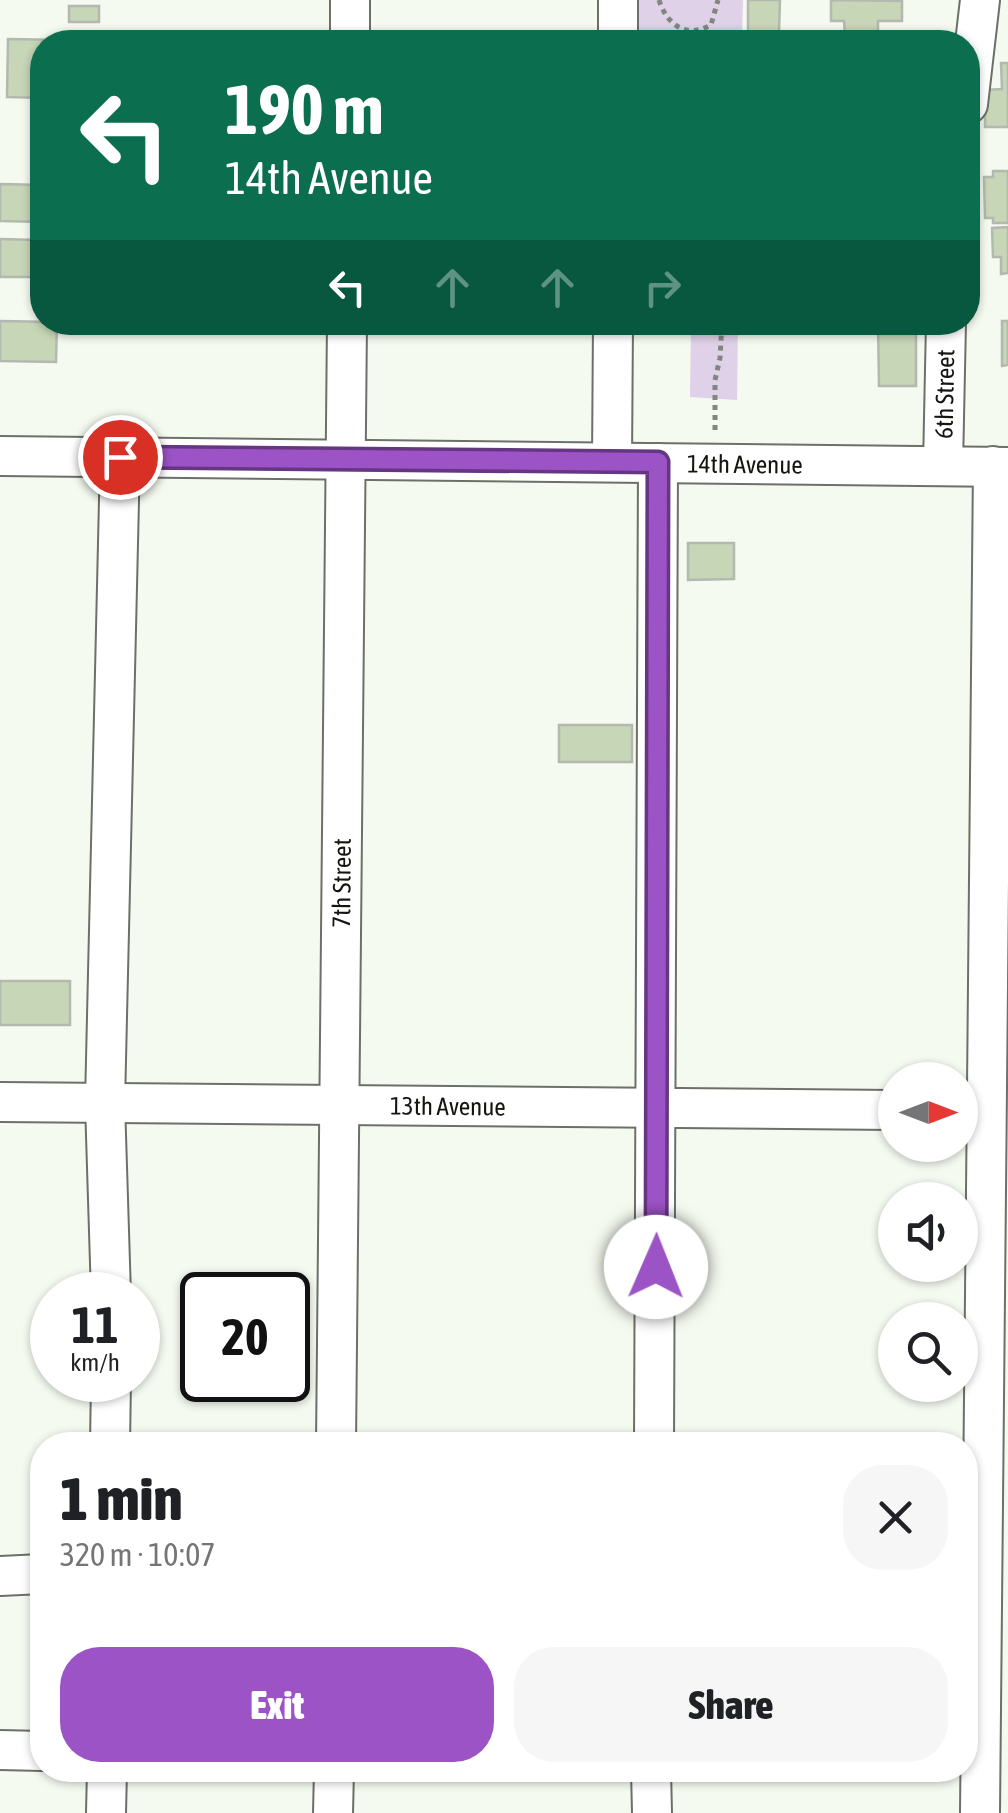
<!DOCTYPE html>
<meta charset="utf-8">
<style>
:root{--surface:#fff;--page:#f6f6f6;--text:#202124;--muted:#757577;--accent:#9c53c6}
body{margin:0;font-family:"Asap Condensed",sans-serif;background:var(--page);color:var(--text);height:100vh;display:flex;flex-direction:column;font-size:38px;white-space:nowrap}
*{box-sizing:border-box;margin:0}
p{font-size:32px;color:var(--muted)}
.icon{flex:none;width:55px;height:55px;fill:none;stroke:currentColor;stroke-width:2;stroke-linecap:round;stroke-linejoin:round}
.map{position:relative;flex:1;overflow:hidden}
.drawer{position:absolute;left:30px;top:1432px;width:948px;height:350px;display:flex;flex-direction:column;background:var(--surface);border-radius:40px;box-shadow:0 2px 8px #0004}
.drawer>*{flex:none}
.hud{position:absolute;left:30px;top:30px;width:950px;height:305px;border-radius:40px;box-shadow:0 2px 8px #0004;background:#0b6e4f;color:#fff;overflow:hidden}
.needle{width:65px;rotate:90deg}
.controls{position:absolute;left:878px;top:1062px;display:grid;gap:20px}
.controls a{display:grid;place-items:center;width:100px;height:100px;border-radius:50%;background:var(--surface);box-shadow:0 2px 8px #0004;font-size:50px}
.speed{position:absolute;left:30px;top:1272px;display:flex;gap:20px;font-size:50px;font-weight:700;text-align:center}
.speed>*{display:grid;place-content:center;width:130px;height:130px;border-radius:50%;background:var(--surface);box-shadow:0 2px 8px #0004;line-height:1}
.speed small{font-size:25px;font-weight:400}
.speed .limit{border:5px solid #111;border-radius:15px;background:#fff;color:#111}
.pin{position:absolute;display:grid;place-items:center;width:85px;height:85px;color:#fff;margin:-42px;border:5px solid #fff;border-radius:50%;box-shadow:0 2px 10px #0007}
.me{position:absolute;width:110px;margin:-55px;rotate:1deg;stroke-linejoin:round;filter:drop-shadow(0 0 8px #0008)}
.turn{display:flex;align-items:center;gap:35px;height:210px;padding:0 30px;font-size:45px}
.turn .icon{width:130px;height:130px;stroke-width:2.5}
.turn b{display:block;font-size:70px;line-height:85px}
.lanes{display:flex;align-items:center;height:95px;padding:0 30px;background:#0003;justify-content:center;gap:50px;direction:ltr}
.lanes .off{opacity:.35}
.round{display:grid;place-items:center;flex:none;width:105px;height:105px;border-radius:40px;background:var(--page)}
.headline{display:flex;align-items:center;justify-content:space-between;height:170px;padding:0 30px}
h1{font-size:60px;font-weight:800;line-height:75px}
.action{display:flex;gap:20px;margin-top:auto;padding:20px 30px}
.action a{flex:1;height:115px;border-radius:40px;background:var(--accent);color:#fff;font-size:40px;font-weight:800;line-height:115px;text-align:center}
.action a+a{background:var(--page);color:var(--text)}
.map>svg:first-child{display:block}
.green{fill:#dfd1e8}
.building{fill:#c6d6b7;stroke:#b4b9b0;stroke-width:2.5}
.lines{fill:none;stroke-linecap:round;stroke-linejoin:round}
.minor-casing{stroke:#6c7068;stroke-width:42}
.path{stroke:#82867f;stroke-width:5;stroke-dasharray:5 5;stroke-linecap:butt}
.minor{stroke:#fff;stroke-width:38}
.route-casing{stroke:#653681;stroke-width:25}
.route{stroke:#9c53c6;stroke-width:18}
.labels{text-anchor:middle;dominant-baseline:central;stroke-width:8;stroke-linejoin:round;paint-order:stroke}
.street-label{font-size:25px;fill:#131511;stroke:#f5faf0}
</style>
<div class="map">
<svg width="1008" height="1813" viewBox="0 0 1008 1813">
<rect width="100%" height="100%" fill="#f5faf0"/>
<g class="green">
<path d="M631,0H743L742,42H630Z"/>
<path d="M691,323H738L737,400L690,397Z"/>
</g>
<g class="building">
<path d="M748,0H780L779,32L748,31Z"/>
<path d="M831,0L902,1V21H878V35H845L844,21H831Z"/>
<rect x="69" y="6" width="30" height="16"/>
<path d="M751,34L807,35V42H751Z"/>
<path d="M8,39L67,40L42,42V98L7,97Z"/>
<path d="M1001,63H1008V127H985V90L1002,89Z"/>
<path d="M993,171H1008V223H993V218H985L984,177H993Z"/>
<path d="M0,184L42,185V222L0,221Z"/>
<path d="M1008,227V273L1001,274V257H993L992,228Z"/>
<path d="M0,239L39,240L42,261H39V277H0Z"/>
<path d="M0,321L57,322L56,362L0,361Z"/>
<path d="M1002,321H1008V365L1002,366Z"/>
<path d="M878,322H916V386H879Z"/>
<path d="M688,543H734V579L688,580Z"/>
<rect x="559" y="725" width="73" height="37"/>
<rect x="0" y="981" width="70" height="44"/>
</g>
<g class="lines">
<defs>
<g id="minor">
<path d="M350,42V0"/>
<path d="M618,42V0"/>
<path d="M968,104L980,0"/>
<path id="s1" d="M0,456L1008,467"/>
<path d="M612,462L613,322"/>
<path id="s2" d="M943,466L946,322"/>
<path id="s3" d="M0,1102L895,1110"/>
<path d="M111,1295L105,1103L120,457"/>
<path d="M110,1445L111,1380"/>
<path id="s4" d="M336,1445L347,322"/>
<path d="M654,1445L658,463"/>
<path d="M0,1576L42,1574"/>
<path d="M0,1750L42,1751"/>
<path d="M651,1770L652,1813"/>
<path d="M106,1813L107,1770"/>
<path d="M333,1813L334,1770"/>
<path d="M980,1813L993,466"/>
</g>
</defs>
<use href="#minor" class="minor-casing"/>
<g class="path">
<path d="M659,0C667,25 686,39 711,25L718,0"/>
<path d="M715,430V380L720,358L722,322"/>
</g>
<use href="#minor" class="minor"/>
</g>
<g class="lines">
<defs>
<path id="route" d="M120,457L658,462L656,1267"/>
</defs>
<use href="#route" class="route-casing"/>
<use href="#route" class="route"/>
</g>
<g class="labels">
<g class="street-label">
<text stroke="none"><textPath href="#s2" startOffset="72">6th Street</textPath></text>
<text stroke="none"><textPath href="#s1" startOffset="745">14th Avenue</textPath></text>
<text stroke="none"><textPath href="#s4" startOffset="562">7th Street</textPath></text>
<text stroke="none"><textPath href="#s3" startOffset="448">13th Avenue</textPath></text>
</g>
</g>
</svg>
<div class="controls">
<a><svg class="needle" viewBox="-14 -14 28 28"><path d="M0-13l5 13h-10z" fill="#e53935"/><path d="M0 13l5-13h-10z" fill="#757577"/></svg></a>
<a><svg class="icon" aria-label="sound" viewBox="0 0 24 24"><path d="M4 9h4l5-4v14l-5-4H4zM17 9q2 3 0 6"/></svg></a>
<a><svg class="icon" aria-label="search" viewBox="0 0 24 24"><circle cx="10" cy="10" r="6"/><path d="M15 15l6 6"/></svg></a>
</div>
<div class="speed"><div>11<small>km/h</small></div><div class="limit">20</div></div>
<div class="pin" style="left:120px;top:457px;background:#d93025"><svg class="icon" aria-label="arrive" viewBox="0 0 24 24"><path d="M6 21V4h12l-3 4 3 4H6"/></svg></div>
<svg class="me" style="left:656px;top:1267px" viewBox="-20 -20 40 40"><circle r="19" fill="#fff"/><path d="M0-13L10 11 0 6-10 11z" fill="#9c53c6"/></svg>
<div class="hud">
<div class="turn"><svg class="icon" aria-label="left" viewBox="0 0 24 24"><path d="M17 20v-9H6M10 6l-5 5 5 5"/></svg><div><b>190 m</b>14th Avenue</div></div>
<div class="lanes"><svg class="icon" aria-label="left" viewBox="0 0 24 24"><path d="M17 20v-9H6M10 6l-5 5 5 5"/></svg><svg class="icon off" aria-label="ahead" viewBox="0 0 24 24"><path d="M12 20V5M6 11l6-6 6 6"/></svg><svg class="icon off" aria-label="ahead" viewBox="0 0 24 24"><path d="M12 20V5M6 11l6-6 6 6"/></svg><svg class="icon off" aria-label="right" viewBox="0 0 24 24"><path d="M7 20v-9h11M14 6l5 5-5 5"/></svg></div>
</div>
<section class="drawer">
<div class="headline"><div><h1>1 min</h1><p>320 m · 10:07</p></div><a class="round"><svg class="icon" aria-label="close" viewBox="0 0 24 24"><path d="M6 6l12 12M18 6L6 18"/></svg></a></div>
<div class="action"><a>Exit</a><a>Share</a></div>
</section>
</div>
